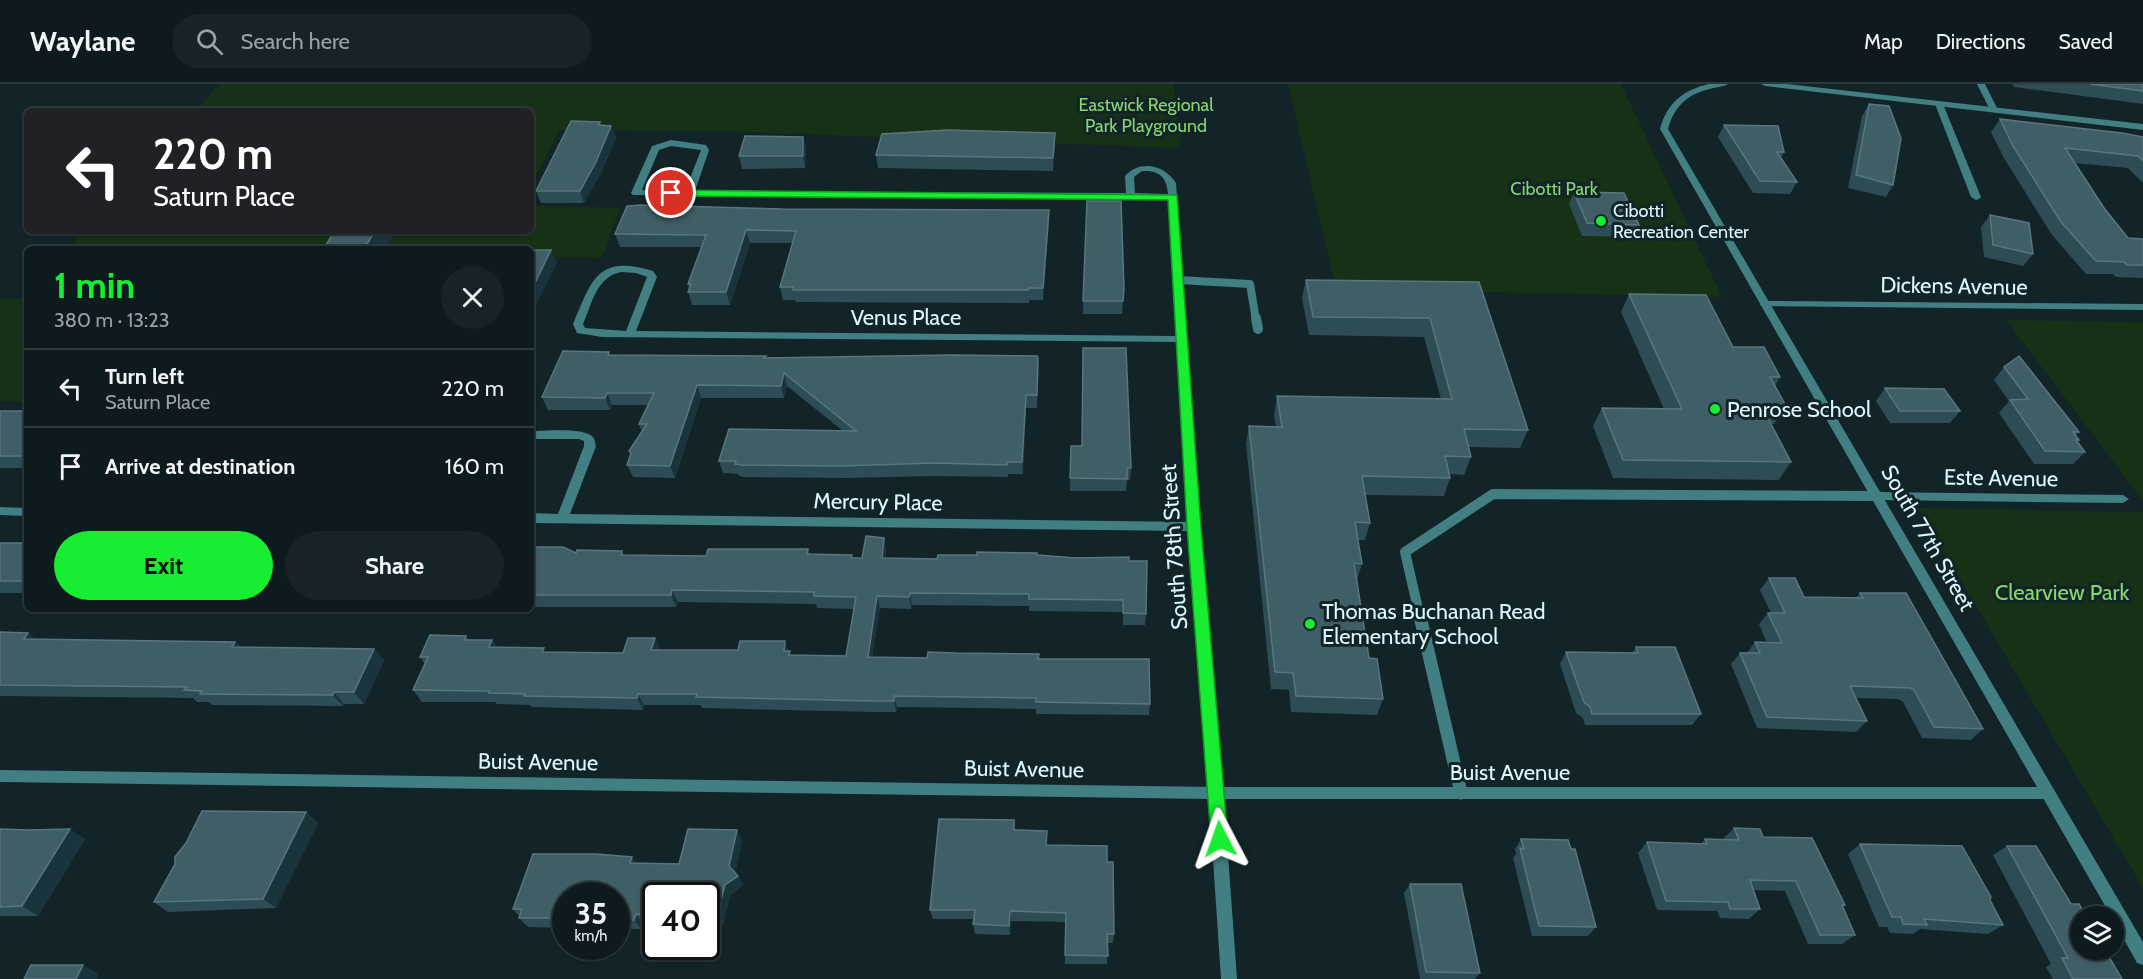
<!DOCTYPE html>
<meta charset="utf-8">
<style>
:root{--surface:#0e1b1e;--page:#172427;--text:#f1f3f6;--muted:#9ba1a4;--line:#2e393c;--accent:#17ed31}
body{margin:0;font-family:Cabin,sans-serif;background:var(--page);color:var(--text);height:100vh;display:flex;flex-direction:column;font-size:22px;white-space:nowrap}
*{box-sizing:border-box;margin:0}
p{font-size:20px;color:var(--muted)}
.icon{flex:none;width:33px;height:33px;fill:none;stroke:currentColor;stroke-width:2;stroke-linecap:round;stroke-linejoin:round}
.map{position:relative;flex:1;overflow:hidden}
.details{position:absolute;left:24px;top:162px;width:510px;height:366px;display:flex;flex-direction:column;background:var(--surface);border-radius:9px;box-shadow:0 2px 4px #0004,0 0 0 2px var(--line)}
.details>*{flex:none}
.guide{position:absolute;left:24px;top:24px;width:510px;height:126px;border-radius:9px;box-shadow:0 2px 4px #0004,0 0 0 2px var(--line);background:#202124;color:#fff;overflow:hidden}
.controls{position:absolute;left:2070px;top:822px;display:grid;gap:12px}
.controls a{display:grid;place-items:center;width:54px;height:54px;border-radius:50%;background:var(--surface);box-shadow:0 2px 4px #0004,0 0 0 2px var(--line);font-size:30px}
.speed{position:absolute;left:552px;top:798px;display:flex;gap:12px;font-size:30px;font-weight:700;text-align:center}
.speed>*{display:grid;place-content:center;width:78px;height:78px;border-radius:50%;background:var(--surface);box-shadow:0 2px 4px #0004,0 0 0 2px var(--line);line-height:1}
.speed small{font-size:15px;font-weight:400}
.speed .limit{border:3px solid #111;border-radius:9px;background:#fff;color:#111}
.pin{position:absolute;display:grid;place-items:center;width:51px;height:51px;color:#fff;margin:-26px;border:3px solid #fff;border-radius:50%;box-shadow:0 2px 6px #0007}
.me{position:absolute;width:66px;margin:-33px;rotate:356deg;stroke-linejoin:round;filter:drop-shadow(0 0 4px #0008)}
.turn{display:flex;align-items:center;gap:21px;height:126px;padding:0 30px;font-size:27px}
.turn .icon{width:78px;height:78px;stroke-width:2.5}
.turn b{display:block;font-size:42px;line-height:51px}
.round{display:grid;place-items:center;flex:none;width:63px;height:63px;border-radius:32px;background:var(--page)}
.headline{display:flex;align-items:center;justify-content:space-between;height:102px;padding:0 30px}
h1{font-size:36px;font-weight:700;line-height:45px;color:var(--accent)}
.action{display:flex;gap:12px;margin-top:auto;padding:12px 30px}
.action a{flex:1;height:69px;border-radius:36px;background:var(--accent);color:#111;font-size:24px;font-weight:700;line-height:69px;text-align:center}
.action a+a{background:var(--page);color:var(--text)}
ul{padding:0;list-style:none}
li{display:flex;align-items:center;gap:18px;height:78px;padding:0 30px;border-top:2px solid var(--line)}
li div{flex:1}
li b{display:block;font-size:22px}
li em{font-style:normal}
header{display:flex;align-items:center;gap:36px;box-sizing:border-box;height:84px;padding:0 30px;background:var(--surface);border-bottom:2px solid var(--line)}
header strong{font-size:28px}
nav{display:flex;gap:33px;margin-inline-start:auto;font-size:21px}
.search{width:420px;height:54px;background:var(--page);display:flex;align-items:center;gap:15px;box-sizing:border-box;padding:0 21px;border-radius:33px;color:var(--muted);font-size:22px}
.map>svg:first-child{display:block}
.green{fill:#163116}
.lines{fill:none;stroke-linecap:round;stroke-linejoin:round}
.service-far2{stroke:#417f83;stroke-width:8}
.service-far1{stroke:#417f83;stroke-width:10}
.service{stroke:#417f83;stroke-width:13}
.minor{fill:#417f83;fill-rule:evenodd}
.tertiary{fill:#417f83;fill-rule:evenodd}
.wall{fill:#2d4c54}
.shaded-wall{fill:#1a343b}
.building{fill:#405e66;stroke:#58767d;stroke-width:1.5}
.route{fill:#17ed31;stroke:#0f9a20;stroke-width:1.5}
.poi-dot{fill:#17ed31;stroke:#122428;stroke-width:2}
.labels{text-anchor:middle;dominant-baseline:central;stroke-width:6;stroke-linejoin:round;paint-order:stroke}
.far-park-label{font-size:18px;fill:#85d86c;stroke:#122428}
.far-poi-label{font-size:18px;fill:#dcf8fc;stroke:#122428;text-anchor:start}
.street-label{font-size:22px;fill:#dcf8fc;stroke:#122428}
.poi-label{font-size:22px;fill:#dcf8fc;stroke:#122428;text-anchor:start}
.park-label{font-size:22px;fill:#85d86c;stroke:#122428}
</style>
<header>
<strong>Waylane</strong>
<div class="search"><svg class="icon" aria-label="search" viewBox="0 0 24 24"><circle cx="10" cy="10" r="6"/><path d="M15 15l6 6"/></svg>Search here</div>
<nav><a>Map</a><a>Directions</a><a>Saved</a></nav>
</header>
<div class="map">
<svg width="2143" height="895" viewBox="0 0 2143 895">
<rect width="100%" height="100%" fill="#122428"/>
<g class="green">
<path d="M220,0H1174L1181,64L723,47L560,46L531,103V27H195Z"/>
<path d="M1288,0H1621L1722,213L1336,205Z"/>
<path d="M531,121L620,124L602,174L531,173V165H67L84,147H531Z"/>
<path d="M27,208V318L0,317V215H21Z"/>
<path d="M2006,236L2143,238V417Z"/>
<path d="M1918,424L2143,428V804Z"/>
</g>
<g class="lines">
<path class="service-far2" d="M1178,196L1250,200L1256,236"/>
<g class="service-far1">
<path d="M1256,234L1258,245"/>
<path d="M1419,529L1405,468L1493,410L1878,412"/>
</g>
<path class="service" d="M1419,528L1461,709"/>
<g class="minor">
<path d="M1977,0H1985L1998,26L1997,28H1991Z"/>
<path d="M1936,18L1943,20L1981,113L1979,115L1976,116L1971,113L1935,20Z"/>
<path d="M671,56L706,61L709,66L695,107L1126,109L1125,92C1140,75 1165,81 1176,99L1200,443L1223,709L1221,714L1216,715L1211,714L1209,709L1188,447L531,439V429L558,430L584,362V357L579,355H531V347C544,347 585,343 593,353C595,355 595,360 596,362L570,430L1188,438L1177,258L602,253L577,249L573,240C592,196 597,170 653,187L657,193L636,247L1177,252L1168,116L633,111L631,109L652,62ZM671,62L701,66L685,107L642,106L659,66ZM1142,87C1159,86 1167,93 1168,110L1135,109L1134,93ZM621,188L636,189L647,193L626,247L585,244L583,240C592,220 596,193 621,188Z"/>
<path d="M1765,217L2143,220V226L1761,222L1760,220Z"/>
<path d="M1878,408L2123,411L2129,415L2123,419L1878,416L1872,412Z"/>
<path d="M0,423L27,424V432L0,431Z"/>
<path d="M2048,703L2053,704L2143,858V881L2137,879L2114,837V832H2111L2043,714L2041,709L2043,704Z"/>
</g>
<g class="tertiary">
<path d="M1709,0H1728C1723,3 1716,3 1710,5C1687,10 1674,23 1668,45L2053,704L2055,709L2053,714L2048,715H1224L1237,895H1221L1209,715L0,698V686L1216,703H2037L1660,45C1667,19 1683,6 1709,0Z"/>
<path d="M1761,0H1787L2143,40V46L1765,2Z"/>
</g>
</g>
<g class="wall">
<path d="M2012,0H2143V20L2014,3Z"/>
<path d="M1869,20L1893,101L1886,113L1848,104L1862,32Z"/>
<path d="M2000,35L2143,53V99L2128,84L2074,79L2104,124L2128,154L2143,155V194L2116,193L2113,190H2086L2052,151L2004,74L1991,48Z"/>
<path d="M600,38L601,41L611,42L616,54L600,91L584,119H541L536,107Z"/>
<path d="M1724,41L1784,68L1781,74L1797,98L1790,110L1753,109L1718,53Z"/>
<path d="M1055,49V61L1053,87L878,84L876,71Z"/>
<path d="M803,53L806,65L805,84L742,85L739,72Z"/>
<path d="M1574,108L1639,141L1634,153L1582,152L1569,120Z"/>
<path d="M1087,117L1124,205L1122,230H1083Z"/>
<path d="M1990,131L2033,170L2023,182L1984,173L1981,143Z"/>
<path d="M1049,138L1043,216H1029V219L796,218L795,216H783L780,203L793,159H750L730,221H692L688,208L689,205L688,200L702,163H620L615,150Z"/>
<path d="M1306,196L1479,198L1528,346L1520,364L1469,363L1471,373L1464,391L1449,390L1450,394L1444,412L1365,411L1370,439L1365,456H1358L1362,480L1357,496L1369,574L1383,615L1377,631L1291,628L1289,606L1271,605L1246,360L1249,342L1276,343L1274,331L1277,312L1441,315L1424,253L1309,251L1302,214Z"/>
<path d="M1629,210L1733,263L1780,293L1775,302L1786,322L1774,340H1771L1791,378L1779,396L1613,394L1593,342L1602,324L1664,325L1621,228Z"/>
<path d="M609,268L610,271L766,272V274H1038L1037,324H1026L1023,390H1008V393L935,392L845,394L744,393L739,392L738,390L723,389L719,377L843,347L787,302L784,314H701L675,394L633,393L627,381L631,371L629,367L642,348L639,340L648,321H612L610,326H548L542,313Z"/>
<path d="M2004,283L2079,348L2076,351L2079,356L2077,358L2085,368L2073,380H2034L1999,329L2009,317L1994,296Z"/>
<path d="M1885,304L1960,327L1950,339H1890L1876,317Z"/>
<rect x="0" y="327" width="27" height="57"/>
<path d="M1071,362L1131,384L1130,396H1127L1126,407H1070Z"/>
<path d="M884,454L886,467L885,474L937,475L1037,471L1129,477L1146,530L1145,541H1123V528L1029,527V522L912,521L911,525L880,524L872,573L1039,575L1150,620L1149,631L1036,630V625L980,624L897,623L896,628H876L702,624L700,621H644L643,626L532,623L530,621L497,620L495,618H422L413,606L425,580L420,573L466,552L469,556H492L497,563L546,568L623,569L655,554L660,566H738L785,557L788,567L791,571L846,572L854,525L817,524L816,520L678,518L676,523H531V463L576,469L622,467L624,471L706,472L808,465L809,470L852,474H862Z"/>
<rect x="0" y="459" width="27" height="50"/>
<path d="M1769,494L1804,513L1856,514L1860,509L1983,645L1971,656L1922,654L1903,618L1898,615L1856,614L1867,637L1856,648L1757,644L1731,580L1740,569H1747L1755,558L1767,559L1759,540L1768,529H1771L1760,506Z"/>
<path d="M0,548L36,555L235,558L241,563L374,565L384,576L364,620H344L343,622L212,621L209,618H197L193,614L0,612Z"/>
<path d="M1636,563L1701,630L1692,641H1585L1583,634L1576,629L1560,580L1566,568L1632,569Z"/>
<path d="M306,728L318,739L276,824L168,828L154,818Z"/>
<path d="M1014,736L1015,746L1047,761L1107,778L1114,850L1113,859H1107V880H1065V838L1011,837L1010,851L975,850L973,840L974,835H933L930,826Z"/>
<path d="M1734,744L1763,753L1845,821L1842,823L1855,851L1842,860H1808L1785,807L1753,806L1760,825L1749,835L1720,834L1717,827L1657,826L1638,769L1647,758L1701,760L1705,755L1725,756L1724,754Z"/>
<path d="M0,745L85,755L38,832H0Z"/>
<path d="M1521,755L1571,765L1596,843L1588,852H1532L1513,774L1516,770L1515,765Z"/>
<path d="M742,756L735,789L738,792L743,801L730,811L723,841L706,840V812H656V840H643L641,845H616V812H566V844L528,843L519,834V832L513,825L632,773L636,779L679,780Z"/>
<path d="M1860,760L1990,816L2003,841L1988,850L1920,845L1913,850L1890,849L1887,843H1879L1848,770Z"/>
<path d="M2007,762L2071,820L2122,895H2053L2046,883L2051,880L1993,771Z"/>
<path d="M1410,800L1480,889L1475,895H1420L1404,809Z"/>
</g>
<g class="shaded-wall">
<path d="M611,42L616,54L600,91L584,119L580,107Z"/>
<path d="M1055,49V61L1053,87V74Z"/>
<path d="M803,53L806,65L805,84L803,72Z"/>
<path d="M1049,126V138L1043,216V204Z"/>
<path d="M746,146L750,159L730,221L726,208Z"/>
<path d="M375,147H396L385,165H364Z"/>
<path d="M551,166L557,179L531,231V207Z"/>
<path d="M1038,274L1039,287L1037,324V311Z"/>
<path d="M784,289L787,302L784,314L781,302Z"/>
<path d="M697,301L701,314L675,394L670,382Z"/>
<path d="M607,309L612,321L610,326L605,314Z"/>
<path d="M1026,311V324L1023,390L1022,378Z"/>
<path d="M884,454L886,467L885,486L882,474Z"/>
<path d="M672,506L678,518L676,523L671,511Z"/>
<path d="M910,509L912,521L911,525L909,513Z"/>
<path d="M877,512L880,524L870,584L868,573Z"/>
<path d="M28,549L42,560L24,555Z"/>
<path d="M655,554L661,566H651Z"/>
<path d="M492,556L500,568L489,563Z"/>
<path d="M785,557L789,569L784,567Z"/>
<path d="M235,558L246,569L232,563Z"/>
<path d="M374,565L384,576L364,620L354,608Z"/>
<path d="M334,608L344,620L343,622L333,611Z"/>
<path d="M638,610L644,621L643,626L637,614Z"/>
<path d="M894,612L897,623L896,628L894,617Z"/>
<path d="M306,728L318,739L276,824L263,815Z"/>
<path d="M70,745L85,755L38,832L22,822Z"/>
<path d="M737,746L742,756L735,792L729,782Z"/>
<path d="M632,773L639,783L630,779Z"/>
<path d="M738,792L743,801L730,811L723,841L717,831L725,801Z"/>
<path d="M1010,827L1011,837L1010,851L1009,842Z"/>
<path d="M636,830L643,840L641,845L634,836Z"/>
<path d="M83,881L99,890L97,895H76Z"/>
</g>
<g class="building">
<path d="M2090,0H2143V7Z"/>
<path d="M1869,20L1889,22L1901,54L1893,101L1856,91Z"/>
<path d="M2000,35L2122,49L2143,53V77L2138,72L2065,64L2104,124L2128,154L2143,155V181H2127L2124,178L2096,177L2061,138L2013,62Z"/>
<path d="M571,37L600,38L598,41L611,42L596,78L580,107H536Z"/>
<path d="M1724,41L1778,42L1784,68H1777L1797,98L1760,97Z"/>
<path d="M948,46L1055,49L1053,74L876,71L882,50Z"/>
<path d="M745,52L803,53V72H739Z"/>
<path d="M1574,108L1624,109L1639,141L1587,139Z"/>
<path d="M1087,117H1121L1124,205L1123,217H1083Z"/>
<path d="M641,121L783,125L1049,126L1043,204H1029L1028,206H793V203H780L796,147L746,146L726,208H688L691,200H688L706,151L615,150L627,122Z"/>
<path d="M1990,131L2029,139L2033,170L1993,161Z"/>
<path d="M335,147H375L364,165H323Z"/>
<path d="M531,166H551L531,207Z"/>
<path d="M1306,196L1479,198L1528,346L1464,345L1471,373L1445,372L1450,394L1362,392L1370,439L1355,438L1362,480L1354,479L1369,574L1377,575L1383,615L1296,612L1293,589L1275,588L1249,342L1282,343L1277,312L1452,315L1430,234L1313,233Z"/>
<path d="M1629,210L1706,211L1733,263H1764L1780,293H1770L1786,322L1761,321L1791,378L1623,376L1602,324L1682,325Z"/>
<path d="M1083,264H1126L1131,384H1127V395L1070,394L1071,362H1082Z"/>
<path d="M563,267L609,268L608,271L766,272L764,274L952,271L1037,272L1038,274L1037,311H1026L1022,378H1007V381L934,379L842,382L741,381L735,380L736,377H719L729,345L856,347L784,289L781,302L697,301L670,382L627,381L631,369L629,367L647,340H639L654,309H607L605,314L542,313Z"/>
<path d="M2019,272L2079,348H2073L2079,356H2076L2085,368L2045,367L2010,316L2028,315L2004,283Z"/>
<path d="M1885,304L1944,305L1960,327H1900Z"/>
<path d="M0,327H27V336L26,337H27V370L25,372H0Z"/>
<path d="M866,452L884,454L882,474L937,475L938,471H977V468L1037,469V471L1076,474L1129,473V477H1147L1146,530L1123,529V516L1029,515V510L910,509L909,513L877,512L868,573L927,574L928,568L955,569L1039,570L1038,575H1149L1150,620L1036,618V614L894,612V617H873L696,613L697,610H638L637,614L524,612L525,610L489,609V607L413,606L428,573H420L430,551L466,552L464,556H492L489,563L544,564L542,568L623,569L628,554H655L651,566H738L740,557H785L784,567H790L789,571L846,572L856,513L814,512V508L672,506L671,511H531V463H563L576,469L577,466L622,467L621,471L706,472L708,465H808L807,470L852,471L851,474H862Z"/>
<rect x="0" y="459" width="27" height="38"/>
<path d="M1769,494H1795L1804,513L1863,514L1860,509H1906L1983,645L1934,643L1914,606L1910,604L1850,602L1867,637L1767,633L1740,569H1760L1755,558L1782,559L1768,529H1785Z"/>
<path d="M0,548L28,549L24,555L235,558L232,563L374,565L354,608H334L333,611L200,610L202,607L184,606L187,603L0,601Z"/>
<path d="M1636,563H1675L1701,630H1592L1590,623L1584,618L1566,568L1638,569Z"/>
<path d="M202,727L306,728L263,815L154,818L175,780V773L186,759Z"/>
<path d="M939,735L1014,736V746L1047,747L1046,761L1107,762V778H1113L1114,850H1107L1108,872L1065,871L1066,829L1010,827L1009,842L973,840L975,826H930Z"/>
<path d="M1734,744L1760,745L1763,753L1812,754L1845,821H1842L1855,851H1820L1796,797L1750,796L1760,825H1730L1728,818L1666,817L1647,758L1707,760L1705,755L1739,756Z"/>
<path d="M0,745L29,746L70,745L22,822L0,823Z"/>
<path d="M688,745L737,746L729,782L738,792L725,801L717,831H706V812H656V831L636,830L634,836H616V812H566V834H519L522,825H513L533,770H596L632,773L630,779L679,780Z"/>
<path d="M1521,755L1568,756L1571,765H1575L1596,843L1539,842L1520,764L1524,765Z"/>
<path d="M1860,760L1962,762L1991,813L1990,816L2003,841L1924,835L1927,841L1903,840L1901,833H1892Z"/>
<path d="M2007,762H2036L2071,820H2079L2086,832H2080V866H2105L2122,895H2073L2062,874H2068Z"/>
<path d="M1410,800H1461L1480,889L1426,888Z"/>
<path d="M31,881H83L76,895H24Z"/>
</g>
<path class="route" d="M671,106L1177,111L1201,443L1228,755L1225,761L1220,763L1214,761L1211,755L1187,443L1168,116L667,112L666,109Z"/>
<g class="poi-dot">
<circle cx="1601" cy="137" r="6"/>
<circle cx="1715" cy="325" r="6"/>
<circle cx="1310" cy="540" r="6"/>
</g>
<g class="labels">
<g class="far-park-label">
<text x="1146" y="21">Eastwick Regional<tspan x="1146" dy="21">Park Playground</tspan></text>
<text x="1554" y="105">Cibotti Park</text>
</g>
<g class="far-poi-label">
<text x="1613" y="127">Cibotti<tspan x="1613" dy="21">Recreation Center</tspan></text>
</g>
<g class="street-label">
<text transform="translate(1954 202) rotate(1)">Dickens Avenue</text>
<text x="906" y="233">Venus Place</text>
<text transform="translate(2001 394) rotate(1)">Este Avenue</text>
<text transform="translate(878 418) rotate(1)">Mercury Place</text>
<text transform="translate(1928 454) rotate(60)">South 77th Street</text>
<text transform="translate(1174 463) rotate(-94)">South 78th Street</text>
<text transform="translate(538 678) rotate(1)">Buist Avenue</text>
<text transform="translate(1024 685) rotate(1)">Buist Avenue</text>
<text x="1510" y="688">Buist Avenue</text>
</g>
<g class="poi-label">
<text x="1727" y="325">Penrose School</text>
<text x="1322" y="527">Thomas Buchanan Read<tspan x="1322" dy="25">Elementary School</tspan></text>
</g>
<g class="park-label">
<text x="2062" y="508">Clearview Park</text>
</g>
</g>
</svg>
<div class="controls">
<a><svg class="icon" aria-label="layers" viewBox="0 0 24 24"><path d="M12 4l9 5-9 5-9-5zM3 14l9 5 9-5"/></svg></a>
</div>
<div class="speed"><div>35<small>km/h</small></div><div class="limit">40</div></div>
<div class="pin" style="left:671px;top:109px;background:#d93025"><svg class="icon" aria-label="arrive" viewBox="0 0 24 24"><path d="M6 21V4h12l-3 4 3 4H6"/></svg></div>
<svg class="me" style="left:1220px;top:755px" viewBox="-20 -20 40 40"><path d="M0-17L14 15 0 8-14 15z" fill="#17ed31" stroke="#fff" stroke-width="4"/></svg>
<div class="guide">
<div class="turn"><svg class="icon" aria-label="left" viewBox="0 0 24 24"><path d="M17 20v-9H6M10 6l-5 5 5 5"/></svg><div><b>220 m</b>Saturn Place</div></div>
</div>
<section class="details">
<div class="headline"><div><h1>1 min</h1><p>380 m · 13:23</p></div><a class="round"><svg class="icon" aria-label="close" viewBox="0 0 24 24"><path d="M6 6l12 12M18 6L6 18"/></svg></a></div>
<ul>
<li><svg class="icon" aria-label="left" viewBox="0 0 24 24"><path d="M17 20v-9H6M10 6l-5 5 5 5"/></svg><div><b>Turn left</b><p>Saturn Place</p></div><em>220 m</em></li>
<li><svg class="icon" aria-label="arrive" viewBox="0 0 24 24"><path d="M6 21V4h12l-3 4 3 4H6"/></svg><div><b>Arrive at destination</b></div><em>160 m</em></li>
</ul>
<div class="action"><a>Exit</a><a>Share</a></div>
</section>
</div>
